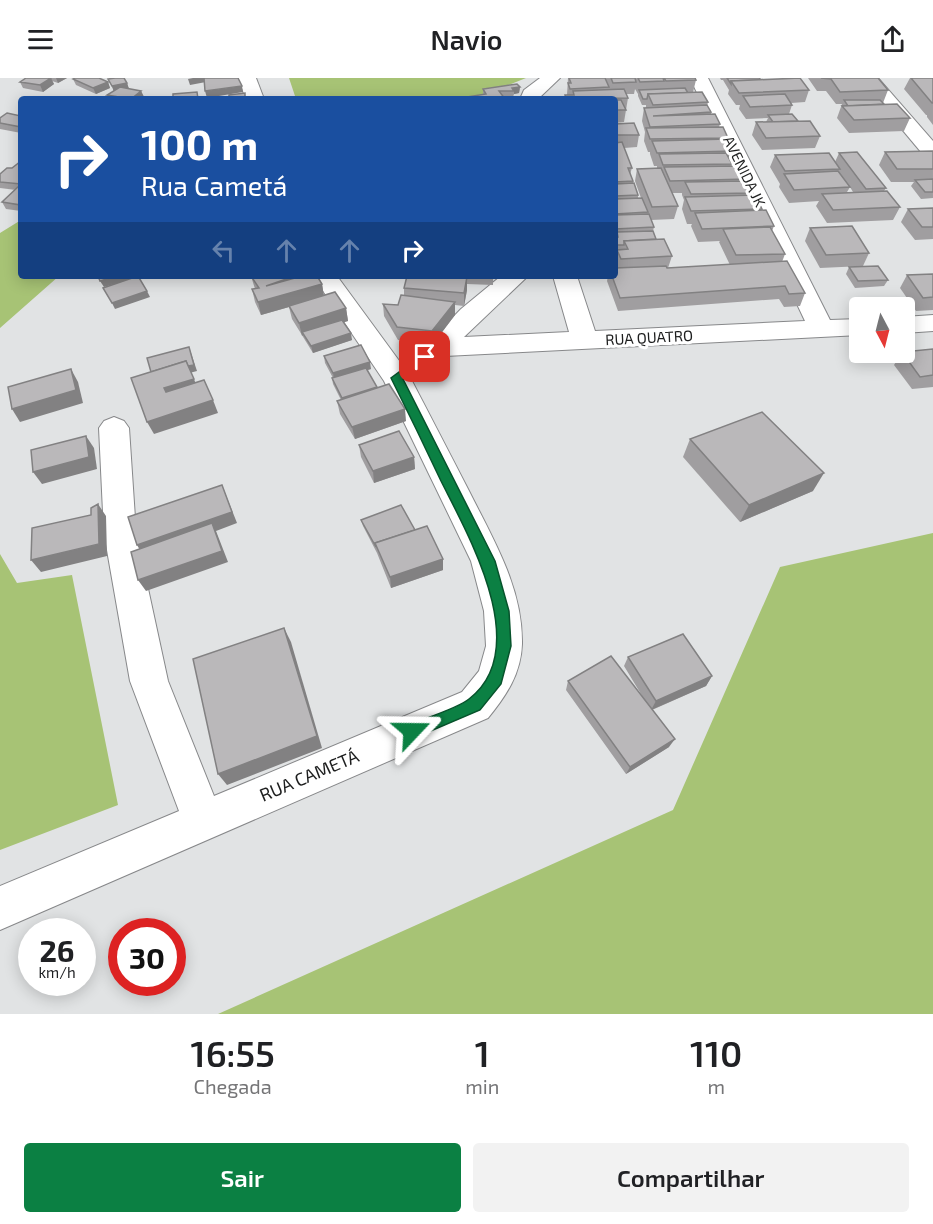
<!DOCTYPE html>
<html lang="pt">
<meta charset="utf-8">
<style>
:root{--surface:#fff;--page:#f2f2f2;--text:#202124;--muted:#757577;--accent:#0b8043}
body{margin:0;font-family:"Exo 2",sans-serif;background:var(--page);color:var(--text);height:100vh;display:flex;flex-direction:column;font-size:22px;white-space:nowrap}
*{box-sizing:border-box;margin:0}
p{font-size:20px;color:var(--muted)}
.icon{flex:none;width:33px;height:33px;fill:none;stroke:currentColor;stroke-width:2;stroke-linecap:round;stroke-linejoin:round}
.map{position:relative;height:936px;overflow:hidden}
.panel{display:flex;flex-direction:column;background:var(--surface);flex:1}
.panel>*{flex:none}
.guide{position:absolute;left:18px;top:18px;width:600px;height:183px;border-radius:6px;box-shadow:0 3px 15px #0003;background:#1a4fa0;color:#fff;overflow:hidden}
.needle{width:39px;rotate:173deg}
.buttons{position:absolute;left:849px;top:219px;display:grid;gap:12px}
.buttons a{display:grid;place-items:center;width:66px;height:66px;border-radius:6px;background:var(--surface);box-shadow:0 3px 15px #0003;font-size:30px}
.speed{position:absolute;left:18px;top:840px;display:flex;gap:12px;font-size:30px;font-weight:700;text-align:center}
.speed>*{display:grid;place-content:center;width:78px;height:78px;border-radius:50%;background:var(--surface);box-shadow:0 3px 15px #0003;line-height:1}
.speed small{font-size:15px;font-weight:400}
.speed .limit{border:9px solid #d22;background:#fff;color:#111}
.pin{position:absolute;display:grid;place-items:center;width:51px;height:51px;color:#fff;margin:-26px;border-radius:12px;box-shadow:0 3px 9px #0006}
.me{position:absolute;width:66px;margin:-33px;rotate:67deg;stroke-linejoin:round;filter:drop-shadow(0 0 4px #0008)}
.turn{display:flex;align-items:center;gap:21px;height:126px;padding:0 24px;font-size:27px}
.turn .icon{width:78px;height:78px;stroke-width:2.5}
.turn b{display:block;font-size:42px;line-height:51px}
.lanes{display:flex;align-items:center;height:57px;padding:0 24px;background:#0003;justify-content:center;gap:30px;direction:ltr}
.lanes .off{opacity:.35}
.eta{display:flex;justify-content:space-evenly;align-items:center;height:102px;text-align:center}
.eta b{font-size:36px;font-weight:600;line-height:42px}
.primary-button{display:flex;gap:12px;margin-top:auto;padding:12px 24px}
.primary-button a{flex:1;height:69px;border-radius:6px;background:var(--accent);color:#fff;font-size:24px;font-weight:600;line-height:69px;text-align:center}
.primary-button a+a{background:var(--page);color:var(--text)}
header{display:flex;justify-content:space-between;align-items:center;height:78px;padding:0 24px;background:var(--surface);font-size:27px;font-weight:600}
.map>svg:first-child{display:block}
.green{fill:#a7c375}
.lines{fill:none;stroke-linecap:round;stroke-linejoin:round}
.minor-casing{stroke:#87888a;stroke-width:2}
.minor{fill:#fff;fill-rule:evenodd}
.wall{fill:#a09ea0;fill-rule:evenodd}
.shaded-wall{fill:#828182}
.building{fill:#bab8ba;stroke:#828182;stroke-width:1.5}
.route{fill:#0b8043;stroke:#07532c;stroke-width:1.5}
.labels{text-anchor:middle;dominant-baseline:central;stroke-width:6;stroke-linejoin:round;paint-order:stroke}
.far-street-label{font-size:15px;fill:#1d1e1e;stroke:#fff}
.street-label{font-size:18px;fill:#1d1e1e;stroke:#fff}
</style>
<header><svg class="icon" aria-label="menu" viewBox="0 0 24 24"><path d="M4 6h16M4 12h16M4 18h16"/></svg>Navio<svg class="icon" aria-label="share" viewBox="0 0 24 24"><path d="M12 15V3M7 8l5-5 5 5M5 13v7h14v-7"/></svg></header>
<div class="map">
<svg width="933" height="936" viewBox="0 0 933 936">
<rect width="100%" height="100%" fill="#e1e3e4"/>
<g class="green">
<path d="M289,0H526L473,21H296Z"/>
<path d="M21,142V198H59L0,250V155Z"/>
<path d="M933,455V936H218L673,732L780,489Z"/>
<path d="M0,476L17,505L72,497L118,727L0,772Z"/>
</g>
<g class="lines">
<defs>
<g id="minor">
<path d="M238,0H256L264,21H246Z"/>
<path d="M540,0H560L538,21H520L524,12Z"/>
<path d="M690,0H708L830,242L860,241V257L445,278L412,303C431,339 450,376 469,413C493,461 523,510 522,566C521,596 506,618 488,640L0,852V808L179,733L130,603L104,455L99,350L104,343L114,339L124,343L129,350L136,455L168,603L214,718L462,614L479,593L486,568L484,533L471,483L384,303L313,198H337L400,284L430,263L461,231L501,198H528L464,259L569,254L553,198H577L595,253L805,243Z"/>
<path d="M859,0H878L933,63V82L926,80Z"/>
<path d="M933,237V253L904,255V239Z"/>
</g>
</defs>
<use href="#minor" class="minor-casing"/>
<use href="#minor" class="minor"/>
</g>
<g class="wall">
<path d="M26,0H67L58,5L52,3L54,6L43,14L23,10L20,4Z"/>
<path d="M568,0H695L696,2L693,14H687L708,24L707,28L711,34V36L720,46L719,49L728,60V61L734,73L731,85V88L747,101V103L753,115V117L762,131L761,132L774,148L772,153L785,176L782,184L805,215L800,228L784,229L779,221L618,233L607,203L608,198H615L617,190L615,185L617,174H616L615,171V159L616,157H615V46L639,57L637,69L624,70L632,90L630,96L633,103V105L638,117V120H641L635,103L637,91L657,90V88H654L650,76V74H648L644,63L645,54L642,43L644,30H646V27H642L638,18V16L635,11L634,16H626L611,21H565V17H567ZM672,115H682V117L684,122L682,131L687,146H692L691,148L698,164L720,163L719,164L730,187L668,190L672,178L656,161L653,153L654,149L651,142L674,141L678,128Z"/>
<path d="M720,0H767H760L761,2L809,12L805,24L791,25L792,27L789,36L798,43L820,58L815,70L762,72L752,57L756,44H766L768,40L746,41L739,31L740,27H736L728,16L729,12L723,2H721Z"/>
<path d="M808,0H878L888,12L883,25L884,26L910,40L904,53L849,55L837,40L842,26H836L826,13H817Z"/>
<path d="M910,0H933V47L927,39V37H926L904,11Z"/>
<path d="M73,1L108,4L110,10L96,16L76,7Z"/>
<path d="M108,1L127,5L129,11L141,13L144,19L141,21H109L107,17L114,13Z"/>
<path d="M520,9L519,15L514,16L513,19H504L505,21H467V19L483,17V11Z"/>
<path d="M628,20L624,44L615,45V21Z"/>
<path d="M21,38V55L0,51V40Z"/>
<path d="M933,73V120L921,121L911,108L914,104H891L879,87L885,74Z"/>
<path d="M839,75L886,110L884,113L900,129L893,142L827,145L816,128L819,123L789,125L779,109L780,106L770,89L775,77L835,84ZM850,109L853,114H847Z"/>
<path d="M21,83V133L6,131L2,124L16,112L0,110V96L12,90Z"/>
<path d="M933,130V161L915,162L901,144L908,131Z"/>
<path d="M810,150L869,175L863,188L820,190L805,163Z"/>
<path d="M849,189L888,202L884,208L855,210L846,196Z"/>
<path d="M933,196V232L916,233L900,210L907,197Z"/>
<path d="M251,198H318L322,206L324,218L346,230L348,243L343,244L352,262L313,275L292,241L289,229L261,237L255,224L252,211H255Z"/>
<path d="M407,198H493V207L467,206V212L464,228L455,227V237L433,266L398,262L384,238L383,226L398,227L404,217V210Z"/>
<path d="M933,271V309L912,311L894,287L902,274Z"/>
<path d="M324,278L371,291L367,292L377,310L406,343L355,361L340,336L337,323L341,322L333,306L332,300H333L325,285Z"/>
<path d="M690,361L813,413L740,444L683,379Z"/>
<path d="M359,367L414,379L415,391L374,405L361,379Z"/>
<path d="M361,442L415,452L443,492L391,510L377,475L363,448Z"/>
<path d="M628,579L712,598L706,608L652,632L669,669L626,696L566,612L568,603L644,621L624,588Z"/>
</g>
<g class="shaded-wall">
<path d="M51,0L54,6L43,14L40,7Z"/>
<path d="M56,0H67L58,5Z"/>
<path d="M193,0H205L206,4L190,7L188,1Z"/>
<path d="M108,4L110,10L96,16L93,10Z"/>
<path d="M127,5L129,11L114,14L112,8Z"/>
<path d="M242,8L243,14L207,20L205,13Z"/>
<path d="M520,9L519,15L514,16V13L512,10Z"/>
<path d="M141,13L144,19L141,21H131Z"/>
<path d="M116,198H139V199L104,209L100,203Z"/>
<path d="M295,198H318L319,204L322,206L324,219L261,237L258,224L266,208Z"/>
<path d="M467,199V212L464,228V215Z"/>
<path d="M147,213L150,219L115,231L112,225Z"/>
<path d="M455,224V237L433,266L432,253Z"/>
<path d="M346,230L348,243L304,257L302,254L303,257L302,258L299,245Z"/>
<path d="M351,255L352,262L313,275L311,268Z"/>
<path d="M189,269L197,293L155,304Z"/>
<path d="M370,284L371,291L334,302L333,295Z"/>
<path d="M71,291L78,304L83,325L20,344L12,331Z"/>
<path d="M194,301L199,314L170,323L164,310Z"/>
<path d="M213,322L218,335L154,356L147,344Z"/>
<path d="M405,331L406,343L355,361L352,349Z"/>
<path d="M86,358L94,370L97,391L42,406L33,394Z"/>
<path d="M414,379L415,391L374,405L373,393Z"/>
<path d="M824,395L813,413L740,444L749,427Z"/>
<path d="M222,407L237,445L216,453L228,484L146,513L138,502L144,479L137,467Z"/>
<path d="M98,426L106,438L107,478L41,494L31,482L99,466Z"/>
<path d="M443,481V492L391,510L390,499Z"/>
<path d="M284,550L291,564L322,670L227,707L218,696Z"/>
<path d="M712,598L706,608L651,632L656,623Z"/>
<path d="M675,661L669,669L626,696L630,689Z"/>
</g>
<g class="building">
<path d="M26,0H51L40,7L20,4Z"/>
<path d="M75,0H99L108,4L93,10L73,1Z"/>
<path d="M115,0H124L127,5L112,8L108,1Z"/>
<path d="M204,0H238L242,8L205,13Z"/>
<path d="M569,0H605L609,9L570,11L568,5H571Z"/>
<path d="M611,0H635L636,4L613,5Z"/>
<path d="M638,0H663L664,3L640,4Z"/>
<path d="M664,0H695L696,2L666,3Z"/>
<path d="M727,0H759L761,2L731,3V6Z"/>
<path d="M800,0L809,12L739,15L731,3Z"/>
<path d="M821,0H878L888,12L840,14L831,1Z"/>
<path d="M911,0H933V25H932Z"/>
<path d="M517,6L520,9L512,10L514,13H499L505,21H469L467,19L486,16L483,11Z"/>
<path d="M120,9L141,13L131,21L107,17Z"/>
<path d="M685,10L688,15L648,16L647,21H643L639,12Z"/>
<path d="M624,11L628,20L566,21L565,17H574L573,13Z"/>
<path d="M197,14L198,21H173V16Z"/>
<path d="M702,14L708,24L653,27L648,16Z"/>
<path d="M245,15V21H222L229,20V17Z"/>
<path d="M785,16L792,27L750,29L743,18Z"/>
<path d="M305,19V21H285Z"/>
<path d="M615,22H621L626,32H615Z"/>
<path d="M844,22H880L884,26L848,28Z"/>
<path d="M897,26L910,40L854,42L842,28Z"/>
<path d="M707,27L711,34L653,38L715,36L720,46L650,49L644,30Z"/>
<path d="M7,35L21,38V49L0,45V40Z"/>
<path d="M792,36L798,43L773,44L768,37Z"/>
<path d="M810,43L820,58L766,60L756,44Z"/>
<path d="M634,45L639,57H615V46Z"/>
<path d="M723,49L728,60L650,61L646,50Z"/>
<path d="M728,61L734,73L657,75L652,63Z"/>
<path d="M622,64L632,90H628L633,103L615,104V65Z"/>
<path d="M933,73V91H897L885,74Z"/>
<path d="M857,74L886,110L866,111L839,75Z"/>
<path d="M726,75L732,86L663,87L659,76Z"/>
<path d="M829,75L840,91L785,93L775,77Z"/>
<path d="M21,83V106L0,104V96L7,90H12Z"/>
<path d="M741,88L747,101L670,103L664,89Z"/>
<path d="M661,90L678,128L652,129L637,91Z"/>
<path d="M838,93L850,109L794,112L784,96Z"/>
<path d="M933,101V114H925L915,102Z"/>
<path d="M747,103L753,115L691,116L685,104Z"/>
<path d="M634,105L638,117L615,118V106Z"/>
<path d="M20,107L21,108V127L2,124Z"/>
<path d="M887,113L900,129L833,132L822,116Z"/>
<path d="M755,117L762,131L691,133L685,119Z"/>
<path d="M642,120L648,134L615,136V121Z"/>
<path d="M933,130V149H922L908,131Z"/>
<path d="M766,132L774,148L702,151L695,135Z"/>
<path d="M649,136L654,149L615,151V137Z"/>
<path d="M852,148L869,175L826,177L810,150Z"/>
<path d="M770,149L785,176L736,177L723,151Z"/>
<path d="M653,153L656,161L624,163V167H617L615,161V159H618L617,154Z"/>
<path d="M664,161L672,178L621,181L617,172L628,171L624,163Z"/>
<path d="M787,183L805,215L789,216L785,208L620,220L612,198H615V190L666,188L667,190Z"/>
<path d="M878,188L888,202L858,203L849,189Z"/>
<path d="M933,196V219L923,220L907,197Z"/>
<path d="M98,198H116L100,203Z"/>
<path d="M138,198L147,213L112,225L103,210Z"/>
<path d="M251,198H295L266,208L302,198H317L322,206L258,224L252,211L259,210Z"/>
<path d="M407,198H455L467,199L464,215L404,210Z"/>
<path d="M335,214L346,230L299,245L289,228Z"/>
<path d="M401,217L455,224L432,253L397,249L383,226L398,227Z"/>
<path d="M342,242L351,255L311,268L302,254Z"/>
<path d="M361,267L370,284L333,295L324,278Z"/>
<path d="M189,269L194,287L188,288L186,283L151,294L147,280Z"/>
<path d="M933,271V297L920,299L902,274Z"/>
<path d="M186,283L194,301L164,310L166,314L204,302L213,322L147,344L131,300Z"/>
<path d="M366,290L377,309L342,320L332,300Z"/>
<path d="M71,291L76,312L12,331L8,309Z"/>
<path d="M389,306L405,331L352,349L337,323Z"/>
<path d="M762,334L824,395L749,427L690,361Z"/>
<path d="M399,353L414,379L373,393L359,367Z"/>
<path d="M86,358L89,379L33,394L31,372Z"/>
<path d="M222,407L232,434L137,467L128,439Z"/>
<path d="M98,426L99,466L31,482L32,450L91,437V430Z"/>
<path d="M401,427L415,452L375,465L376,469L361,442Z"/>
<path d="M212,445L222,473L138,502L131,474Z"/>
<path d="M427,448L443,481L390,499L375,465Z"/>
<path d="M284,550L317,658L218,696L193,581Z"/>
<path d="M683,556L712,598L656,623L628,579Z"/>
<path d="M611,578L675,661L630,689L568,603Z"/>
</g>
<path class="route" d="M425,275L429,277V282L403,301L495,483L509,533L511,568L501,606L480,632L412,661L406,659L404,653L406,648C422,641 457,631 469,621C534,571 468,457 441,403C425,369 408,334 391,300Z"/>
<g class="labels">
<g class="far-street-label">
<text transform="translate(745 93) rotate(64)">AVENIDA JK</text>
<text transform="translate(649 259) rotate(-3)">RUA QUATRO</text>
</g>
<g class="street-label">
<text transform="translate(309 697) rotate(-23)">RUA CAMETÁ</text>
</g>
</g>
</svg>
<div class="buttons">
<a><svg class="needle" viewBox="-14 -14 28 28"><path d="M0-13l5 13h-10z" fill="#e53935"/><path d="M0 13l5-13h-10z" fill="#757577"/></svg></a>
</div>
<div class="speed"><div>26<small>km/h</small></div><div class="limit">30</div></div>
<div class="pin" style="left:425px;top:279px;background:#d93025"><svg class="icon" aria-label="arrive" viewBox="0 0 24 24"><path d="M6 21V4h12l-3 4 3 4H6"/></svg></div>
<svg class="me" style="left:412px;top:653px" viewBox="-20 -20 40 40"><path d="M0-17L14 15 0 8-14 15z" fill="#0b8043" stroke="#fff" stroke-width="4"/></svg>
<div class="guide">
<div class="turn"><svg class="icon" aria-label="right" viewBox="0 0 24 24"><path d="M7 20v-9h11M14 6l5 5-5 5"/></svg><div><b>100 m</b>Rua Cametá</div></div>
<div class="lanes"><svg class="icon off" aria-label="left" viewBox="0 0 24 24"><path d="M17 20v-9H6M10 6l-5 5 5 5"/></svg><svg class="icon off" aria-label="ahead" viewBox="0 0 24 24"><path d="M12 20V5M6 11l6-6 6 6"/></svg><svg class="icon off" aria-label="ahead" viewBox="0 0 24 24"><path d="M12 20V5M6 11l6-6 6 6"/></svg><svg class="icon" aria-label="right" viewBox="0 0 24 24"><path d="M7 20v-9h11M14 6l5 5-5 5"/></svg></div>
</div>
</div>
<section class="panel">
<div class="eta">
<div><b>16:55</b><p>Chegada</p></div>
<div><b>1</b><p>min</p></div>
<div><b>110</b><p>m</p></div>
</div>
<div class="primary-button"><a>Sair</a><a>Compartilhar</a></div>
</section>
